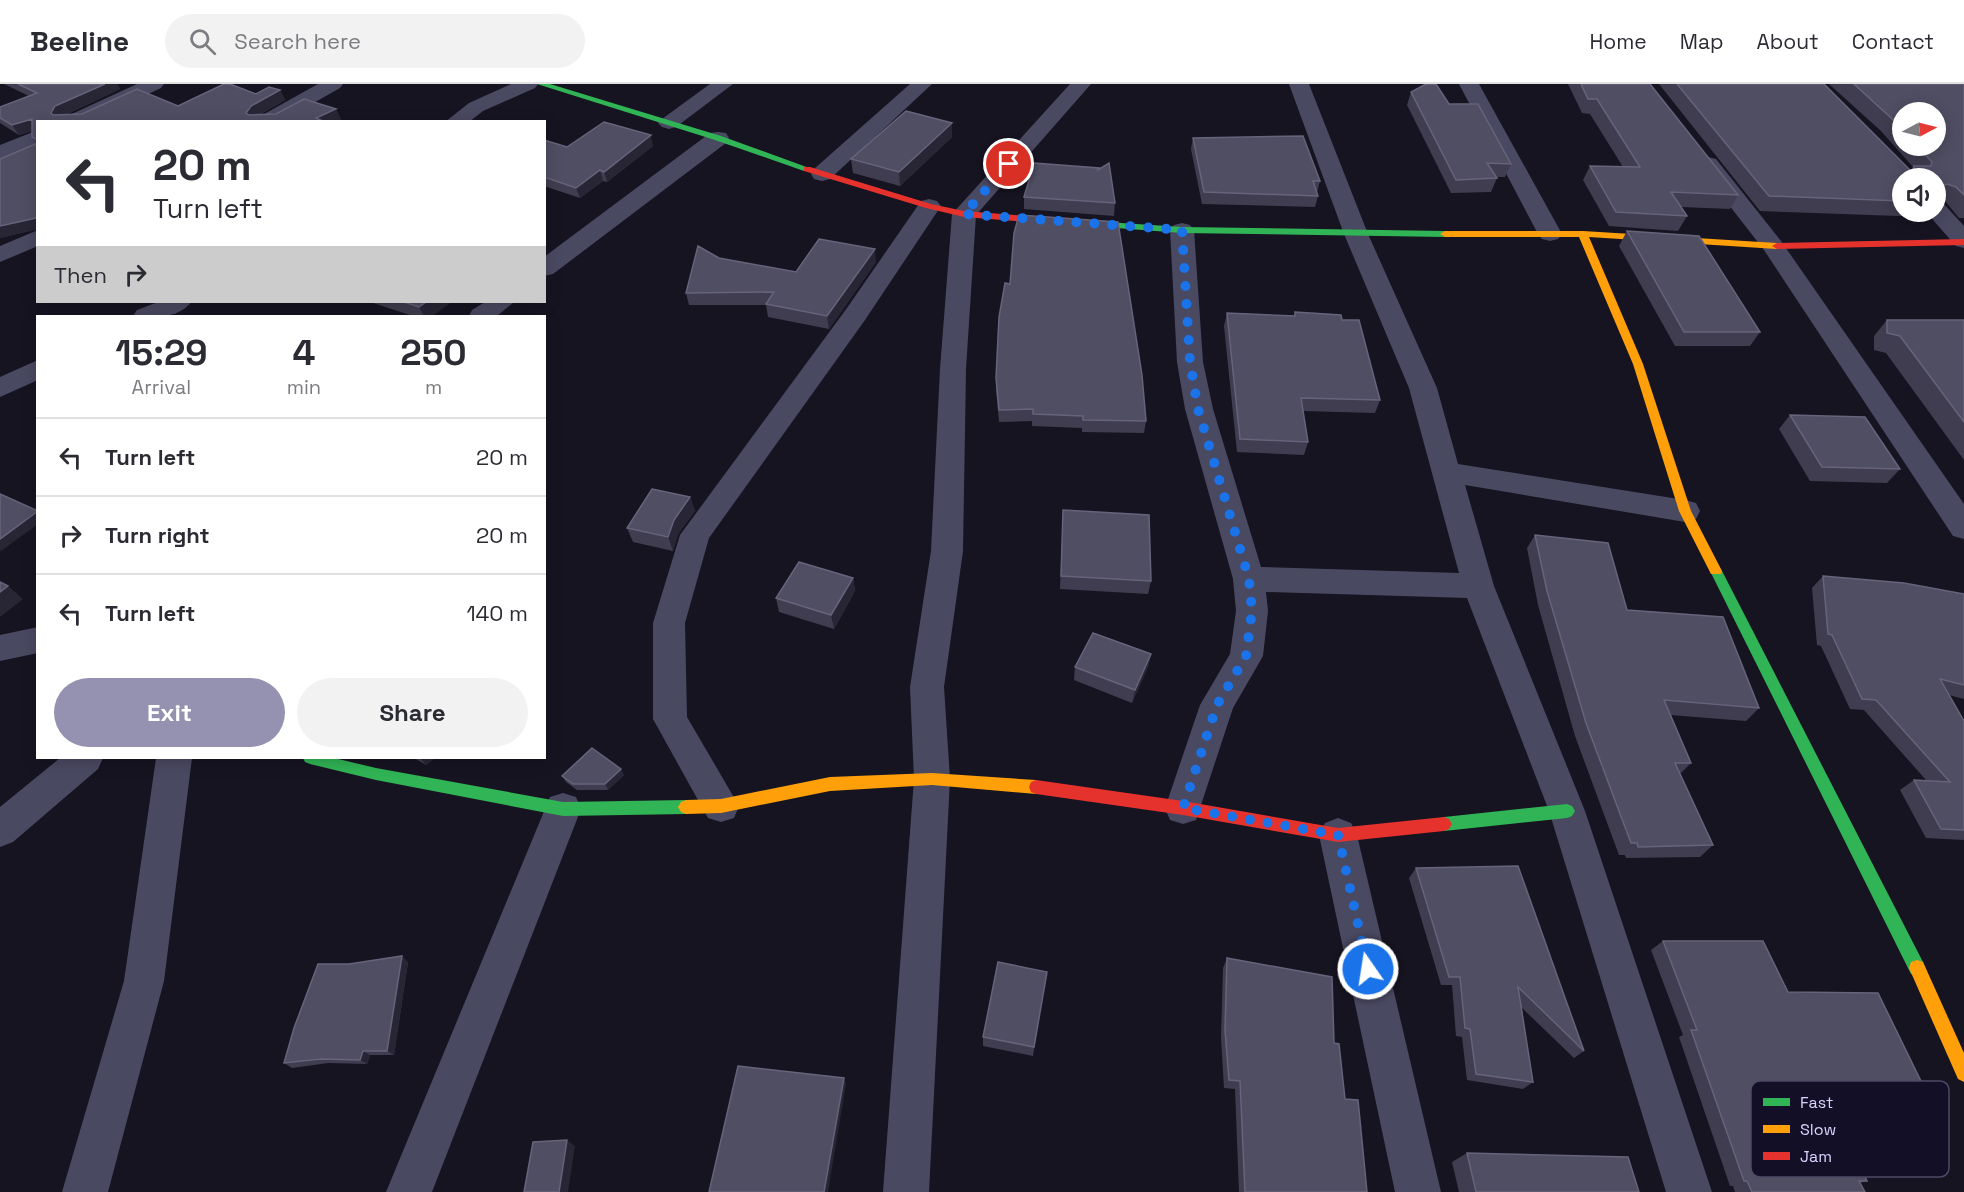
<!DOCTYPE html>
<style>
:root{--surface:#fff;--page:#f2f2f3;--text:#2b2b33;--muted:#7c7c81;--line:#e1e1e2;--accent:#9591b1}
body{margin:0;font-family:"Space Grotesk",sans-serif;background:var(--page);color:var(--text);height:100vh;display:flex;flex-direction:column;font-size:22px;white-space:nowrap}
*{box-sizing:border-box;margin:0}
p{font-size:20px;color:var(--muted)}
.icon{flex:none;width:33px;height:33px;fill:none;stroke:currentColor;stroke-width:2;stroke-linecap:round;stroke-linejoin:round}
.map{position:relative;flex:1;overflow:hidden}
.drawer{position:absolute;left:36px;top:231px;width:510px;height:444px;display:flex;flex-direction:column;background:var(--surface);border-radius:0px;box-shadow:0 3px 15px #0003}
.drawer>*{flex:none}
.top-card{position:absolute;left:36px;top:36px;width:510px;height:183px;border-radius:0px;box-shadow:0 3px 15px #0003;background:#fff;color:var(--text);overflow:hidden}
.needle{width:39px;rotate:83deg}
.controls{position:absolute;left:1892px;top:18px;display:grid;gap:12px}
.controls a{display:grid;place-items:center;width:54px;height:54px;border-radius:50%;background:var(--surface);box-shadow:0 3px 15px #0003;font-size:30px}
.pin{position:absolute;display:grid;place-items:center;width:51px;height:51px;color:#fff;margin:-26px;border:3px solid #fff;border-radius:50%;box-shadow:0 2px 6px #0007}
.me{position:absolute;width:66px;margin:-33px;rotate:347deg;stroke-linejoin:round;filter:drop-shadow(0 0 4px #0008)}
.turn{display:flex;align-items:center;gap:21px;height:126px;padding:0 18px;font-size:27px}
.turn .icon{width:78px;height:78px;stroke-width:2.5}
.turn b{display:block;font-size:42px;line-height:51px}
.then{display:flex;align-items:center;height:57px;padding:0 18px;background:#0003;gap:12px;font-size:22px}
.eta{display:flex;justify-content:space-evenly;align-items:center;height:102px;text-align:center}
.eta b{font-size:36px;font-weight:700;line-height:42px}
.primary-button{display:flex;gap:12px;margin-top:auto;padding:12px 18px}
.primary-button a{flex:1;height:69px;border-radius:36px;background:var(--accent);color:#fff;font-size:24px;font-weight:700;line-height:69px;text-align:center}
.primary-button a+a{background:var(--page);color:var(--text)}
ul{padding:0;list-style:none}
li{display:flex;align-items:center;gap:18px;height:78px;padding:0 18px;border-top:2px solid var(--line)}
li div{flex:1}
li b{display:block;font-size:22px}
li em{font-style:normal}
header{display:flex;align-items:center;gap:36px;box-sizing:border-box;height:84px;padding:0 30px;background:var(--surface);border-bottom:2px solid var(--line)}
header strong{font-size:28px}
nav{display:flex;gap:33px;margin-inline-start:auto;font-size:21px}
.search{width:420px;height:54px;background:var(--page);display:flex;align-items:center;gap:15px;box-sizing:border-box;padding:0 21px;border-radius:33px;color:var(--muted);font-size:22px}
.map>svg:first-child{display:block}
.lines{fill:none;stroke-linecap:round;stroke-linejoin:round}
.street{fill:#4a4962;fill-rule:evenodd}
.fast{fill:#30b455;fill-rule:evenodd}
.slow{fill:#ff9f0a;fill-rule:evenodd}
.jam{fill:#e5322d;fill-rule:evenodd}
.wall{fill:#403d50;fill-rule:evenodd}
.shaded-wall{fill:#282635}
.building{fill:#504e63;stroke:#66637b;stroke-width:1.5}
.route{stroke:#1a73e8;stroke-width:10;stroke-dasharray:0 18}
.key{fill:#130f26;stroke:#4e4a67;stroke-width:1.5}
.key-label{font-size:16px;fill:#d9d4ff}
</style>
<header>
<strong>Beeline</strong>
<div class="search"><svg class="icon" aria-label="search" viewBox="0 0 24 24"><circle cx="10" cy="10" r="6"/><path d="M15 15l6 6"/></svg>Search here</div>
<nav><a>Home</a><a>Map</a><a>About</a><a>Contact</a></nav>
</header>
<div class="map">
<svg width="1964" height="1108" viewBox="0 0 1964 1108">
<rect width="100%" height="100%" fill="#161421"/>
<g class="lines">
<g class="street">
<path d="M137,0H164L161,4L88,38H60L63,34Z"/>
<path d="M318,0H343L340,4L280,38H254L257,34Z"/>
<path d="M511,0H538L535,4L483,27L469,38H445L469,19Z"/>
<path d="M710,0H733L676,43L669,45L662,43L658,39L662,35Z"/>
<path d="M910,0H932L830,95L822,97L814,95L811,90L814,85Z"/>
<path d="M1070,0H1091L976,131L966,285L963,467L944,603L950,695L929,1108H883L914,695L910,603L931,467L940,285L952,130Z"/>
<path d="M1289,0H1309L1368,150L1437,304L1458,380L1685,416L1696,419L1700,427L1696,435L1685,438L1465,401L1494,502L1585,727L1712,1108H1666L1549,727L1467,514L1266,508L1268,527L1263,572L1233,624L1196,736L1183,740L1170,736L1165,724L1200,621L1230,570L1236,527L1233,495L1185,325L1177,278L1170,146L1174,141L1182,139L1190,141L1194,146L1203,278L1213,325L1261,483L1459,489L1409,304L1344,150Z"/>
<path d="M1459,0H1479L1562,150L1558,155L1550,157L1542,155L1538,150Z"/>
<path d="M38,46V60L0,76V61Z"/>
<path d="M718,48L726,49L729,54L726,59L553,190L544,192V173L710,49Z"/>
<path d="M1708,73L1716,75L1781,157L1964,420V455L1953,452L1764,166L1697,80L1700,75Z"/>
<path d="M929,115L937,117L941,122L865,236L709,454L685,539L687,633L739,722L734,734L721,738L708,734L653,635V539L680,451L847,224L921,117Z"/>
<path d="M1935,117L1943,119L1964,142V164L1956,162L1926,128H1935Z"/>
<path d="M38,146V162L0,178V162Z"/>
<path d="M158,218H191C179,235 151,234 133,232L137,226Z"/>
<path d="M485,218H514L497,232H469L472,226Z"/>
<path d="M38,276V296L0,313V293Z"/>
<path d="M38,543V569L0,577V551Z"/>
<path d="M60,674H103L98,685L13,758L0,763V723Z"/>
<path d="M156,674H192L164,897L108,1108H62L124,897Z"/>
<path d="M563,709L576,713L581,725L432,1108H386L545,725L550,713Z"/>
<path d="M1338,734L1351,739L1357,751L1441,1108H1395L1319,751L1325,739Z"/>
</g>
<g class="fast">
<path d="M537,0H550L721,52L812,85L804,87L715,56Z"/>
<path d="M1106,138L1182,143L1445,147L1450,150L1445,153L1182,149L1103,143V139Z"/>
<path d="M1716,482L1722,487L1923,878L1925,884L1923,890L1917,892L1911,890L1710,487Z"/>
<path d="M303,674H334L376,684L563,718L686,716L691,718L694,723L691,728L686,730L563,732L376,696L310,680L305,678Z"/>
<path d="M1567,720L1572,722L1575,727L1572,732L1567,734L1444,747L1439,745L1436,740L1439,735L1444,733Z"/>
</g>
<g class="slow">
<path d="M1583,147L1777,159L1782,162L1777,165L1589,153L1643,280L1691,427L1722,487L1721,490H1711L1679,427L1633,280L1579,153H1445L1440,150L1445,147Z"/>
<path d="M932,689L1036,696L1041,698L1043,703L1041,708L1036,710L932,701L830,707L721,729L686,730L681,728L678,723L681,718L686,716L721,715L830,693Z"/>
<path d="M1917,876L1923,878L1964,969V998L1958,995L1909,884L1911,878Z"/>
</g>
<g class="jam">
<path d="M804,83H810L931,120L964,127L1106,138L1111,141L1106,144L964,133L926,124L804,87Z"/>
<path d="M1964,155V161L1777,165L1772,162L1777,159Z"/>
<path d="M1036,696L1183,717L1338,744L1444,733L1449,735L1452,740L1449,745L1444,747L1338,758L1183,731L1036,710L1031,708L1029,703L1031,698Z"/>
</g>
</g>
<g class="wall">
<path d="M4,0H117L120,5L65,31L82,30L178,22L280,6L285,16L259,31L341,35L335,38H38V145L0,154L36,59L32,53V47L19,51L0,39V23L29,12Z"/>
<path d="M1568,0H1650L1738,111L1730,125L1681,123L1687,132L1678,147L1609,142L1583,96L1590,82L1623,83L1590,30L1582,29Z"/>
<path d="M1659,0H1824L1910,86H1911L1913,83L1881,47L1829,0H1964V134H1959L1945,117L1940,116L1935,123V94H1902V128H1931L1927,133L1760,127ZM1902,28L1935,62H1902Z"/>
<path d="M1411,8L1449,20L1511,80L1505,93H1495L1497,94L1491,108L1451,109L1407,21Z"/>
<path d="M952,39V53L900,102L853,89L851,75Z"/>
<path d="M1193,54L1320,97L1317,108L1318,112L1315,123L1202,120L1191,65Z"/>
<path d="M544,56L567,63L653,62L607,98L603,97L580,114L544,102Z"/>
<path d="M1099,86L1115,119L1114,132L1024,125V113Z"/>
<path d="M1627,147L1760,248L1750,262H1675L1619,162Z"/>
<path d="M719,174L796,188L876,178L829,245L768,233L766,221H689L686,209Z"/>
<path d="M370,218H451L432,232H413Z"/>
<path d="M1295,228L1342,236L1380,316L1375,329L1303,327L1308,358L1304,371L1237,368L1224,242L1227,229L1294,232Z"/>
<path d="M1887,236H1964V376L1886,269L1874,266V252Z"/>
<path d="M996,294L1146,337L1144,349L1082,348V344L1032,342V337L999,338L996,306Z"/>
<path d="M1790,331L1900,385L1887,399L1810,397L1779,345Z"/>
<path d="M690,413L695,427L678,450L673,467L633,458L627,444Z"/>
<path d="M1063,426L1151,497L1148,510L1060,505Z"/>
<path d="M1535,451L1627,526L1759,624L1746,637L1670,631L1691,679L1680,690L1713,761L1700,773L1626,774L1625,771H1619L1575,652L1538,521L1527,464Z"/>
<path d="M1823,492L1964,510V615L1949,611L1964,637V756L1926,754L1900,706L1914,696H1926L1864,626L1850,625L1821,562L1817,561L1812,504Z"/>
<path d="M853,494L855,507L834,545L779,528L776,514Z"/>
<path d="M1151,570L1148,583L1132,619L1074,596L1075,583Z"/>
<path d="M414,674H435L426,681Z"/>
<path d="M624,691L608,706H577L566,698L562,692Z"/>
<path d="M1416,784L1584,967L1574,974L1521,923L1533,998L1523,1005L1467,996L1462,953L1456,952L1452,901H1441L1409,794Z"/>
<path d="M1663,857L1788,908L1937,1030L1920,1036H1838L1867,1097L1860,1099L1865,1108H1735L1733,1102H1730L1679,953L1683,951L1651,866Z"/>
<path d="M1227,874L1334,959L1345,1015L1367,1108H1239L1235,1005L1224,1004L1221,954L1223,884Z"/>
<path d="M408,878L394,971H370L367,980L328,979L292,984L284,979L349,880Z"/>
<path d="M1045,897L1033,972L983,962V953Z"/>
<path d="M1467,1069L1639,1108H1459L1452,1078Z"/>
</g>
<g class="shaded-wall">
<path d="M105,0H117L120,5L62,32L58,38L51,29L55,22Z"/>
<path d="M280,6L285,16L256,32L252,38L246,29L251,22Z"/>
<path d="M336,25L341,35L335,38H318L316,34Z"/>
<path d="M32,35L38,45L19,51L12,41Z"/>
<path d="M952,39V53L900,102L899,88Z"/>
<path d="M651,51L653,62L607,98L604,88Z"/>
<path d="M600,86L603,97L580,114L576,104Z"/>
<path d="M38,129V145L0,154V142Z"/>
<path d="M875,165L876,178L829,245L827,232Z"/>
<path d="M426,218H451L432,232H424L419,223Z"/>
<path d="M690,413L695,427L678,450L673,467L668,453L674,436Z"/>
<path d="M38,427V440L1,467L0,466V455Z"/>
<path d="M853,494L855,507L834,545L831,531Z"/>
<path d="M8,502L23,515L0,533V508Z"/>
<path d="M1151,570L1148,583L1132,619L1135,606Z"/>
<path d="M423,674H435L426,681L421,675Z"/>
<path d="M621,685L624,691L608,706L605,700Z"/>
<path d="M402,872L408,878L394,971L387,967Z"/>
<path d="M363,967L370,971L367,980L360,976Z"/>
<path d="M844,994L846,1000L828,1108H824Z"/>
<path d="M567,1056L575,1062L568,1108H559Z"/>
</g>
<g class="building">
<path d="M18,0H105L55,22L51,29L53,31L82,30L137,5L178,22L224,0H230L256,10L269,3L280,6L251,22L246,29L249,31L276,30L304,15L336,25L316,34L325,38H38V56L32,53V35L12,41L0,34V23L37,9Z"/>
<path d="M1426,0H1436L1449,20H1478L1511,80L1487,79L1497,94L1456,96L1411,8Z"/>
<path d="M1581,0H1650L1738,111L1671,108L1687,132L1616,128L1590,82L1640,83L1597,15H1588Z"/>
<path d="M1677,0H1824L1910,86H1913L1914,82H1931L1932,78L1917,62H1935V28H1902V45L1890,33L1854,0H1964V111L1956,103L1947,100L1944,102V111L1936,112L1938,118H1935V94H1902V117L1769,112Z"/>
<path d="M906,27L952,39L899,88L851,75Z"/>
<path d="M604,38L651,51L604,88L600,86L576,104L544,93V56L567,63Z"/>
<path d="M1303,52L1320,97H1313L1318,112L1204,108L1193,54Z"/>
<path d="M38,59V129L36,134L0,142V75Z"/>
<path d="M1034,79L1099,84L1098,86L1109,79L1115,119L1024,113Z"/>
<path d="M1019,131L1118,138L1142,291L1146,337L1083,336V332L1033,330V325L999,326L996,294L999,233L1005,199L1010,200L1014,149Z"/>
<path d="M1627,147L1699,152L1760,248H1684Z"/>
<path d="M819,155L875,165L827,232L766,220L774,208L686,209L698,162L719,174L796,188Z"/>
<path d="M404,218H426L419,223Z"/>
<path d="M1295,228L1341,231L1342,236H1359L1380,316L1301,314L1308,358L1240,355L1227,229L1295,232Z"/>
<path d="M1887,236H1964V338L1900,252L1887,249Z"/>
<path d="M1790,331L1865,333L1900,385L1822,383Z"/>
<path d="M652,405L690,413L674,436L668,453L627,444Z"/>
<path d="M0,410L38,427L0,455Z"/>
<path d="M1063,426L1149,431L1151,497L1061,492Z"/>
<path d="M1535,451L1608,459L1627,526L1723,533L1759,624L1664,616L1691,679H1675L1713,761L1638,763L1637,759H1631L1586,639L1547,507Z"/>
<path d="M799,478L853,494L831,531L776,514Z"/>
<path d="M1823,492L1904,499L1964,510V601L1940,595L1964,637V746L1941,745L1914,696L1950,698L1876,616L1862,615L1832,551L1828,550Z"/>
<path d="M0,498L8,502L0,508Z"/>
<path d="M1093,549L1151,570L1135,606L1075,583Z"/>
<path d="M592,664L621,685L605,700H573L562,692Z"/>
<path d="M1518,782L1584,967L1518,903L1533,998L1476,990L1470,945L1465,944L1460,893H1449L1416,784Z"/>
<path d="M1663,857H1763L1788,908L1878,909L1937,1030L1835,1029L1867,1097H1859L1865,1108H1752L1747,1097H1744L1691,946H1697Z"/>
<path d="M402,872L387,967H363L360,976L321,975L284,979L294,944L318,880H349Z"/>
<path d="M1227,874L1332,893L1334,959L1339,960L1345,1015L1358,1016L1367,1108H1245L1240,997L1229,996L1225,946Z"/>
<path d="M998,878L1047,888L1034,963L983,953Z"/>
<path d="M738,982L844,994L824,1108H709Z"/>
<path d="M567,1056L559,1108H524L533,1058Z"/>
<path d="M1467,1069L1628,1073L1639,1108H1476Z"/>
</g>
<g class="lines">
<path class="route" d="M1009,80L964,130L1182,146L1190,278L1198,325L1249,495L1252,527L1246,572L1217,621L1183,724L1338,751L1368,885"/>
</g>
<rect x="1751" y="997" width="198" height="96" rx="9" class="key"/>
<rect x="1763" y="1014" width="27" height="8" fill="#30b455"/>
<rect x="1763" y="1041" width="27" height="8" fill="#ff9f0a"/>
<rect x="1763" y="1068" width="27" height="8" fill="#e5322d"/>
<g class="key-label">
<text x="1800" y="1024">Fast</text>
<text x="1800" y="1051">Slow</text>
<text x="1800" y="1078">Jam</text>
</g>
</svg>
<div class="controls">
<a><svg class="needle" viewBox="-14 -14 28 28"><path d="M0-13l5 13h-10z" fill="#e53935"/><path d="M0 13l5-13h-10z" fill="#7c7c81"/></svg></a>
<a><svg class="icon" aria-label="sound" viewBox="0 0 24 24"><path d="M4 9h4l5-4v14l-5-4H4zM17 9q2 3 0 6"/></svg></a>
</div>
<div class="pin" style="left:1009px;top:80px;background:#d93025"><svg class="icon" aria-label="arrive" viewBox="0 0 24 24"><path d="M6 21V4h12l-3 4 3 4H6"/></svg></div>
<svg class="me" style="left:1368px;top:885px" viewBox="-20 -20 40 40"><circle r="17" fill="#1a73e8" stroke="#fff" stroke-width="3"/><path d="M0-11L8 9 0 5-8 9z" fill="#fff"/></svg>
<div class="top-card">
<div class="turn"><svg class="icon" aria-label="left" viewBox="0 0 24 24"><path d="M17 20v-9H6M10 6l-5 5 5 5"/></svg><div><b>20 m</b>Turn left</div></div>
<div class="then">Then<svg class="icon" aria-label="right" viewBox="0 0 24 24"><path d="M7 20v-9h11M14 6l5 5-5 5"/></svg></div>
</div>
<section class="drawer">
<div class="eta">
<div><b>15:29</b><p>Arrival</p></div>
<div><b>4</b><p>min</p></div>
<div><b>250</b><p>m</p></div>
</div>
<ul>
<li><svg class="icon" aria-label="left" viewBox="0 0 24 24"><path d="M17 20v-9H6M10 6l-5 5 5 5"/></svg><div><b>Turn left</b></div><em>20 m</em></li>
<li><svg class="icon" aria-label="right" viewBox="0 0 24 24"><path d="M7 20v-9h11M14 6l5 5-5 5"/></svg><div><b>Turn right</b></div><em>20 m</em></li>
<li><svg class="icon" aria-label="left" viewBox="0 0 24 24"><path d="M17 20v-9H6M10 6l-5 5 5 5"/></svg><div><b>Turn left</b></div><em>140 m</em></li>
</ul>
<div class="primary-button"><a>Exit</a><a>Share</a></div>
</section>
</div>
